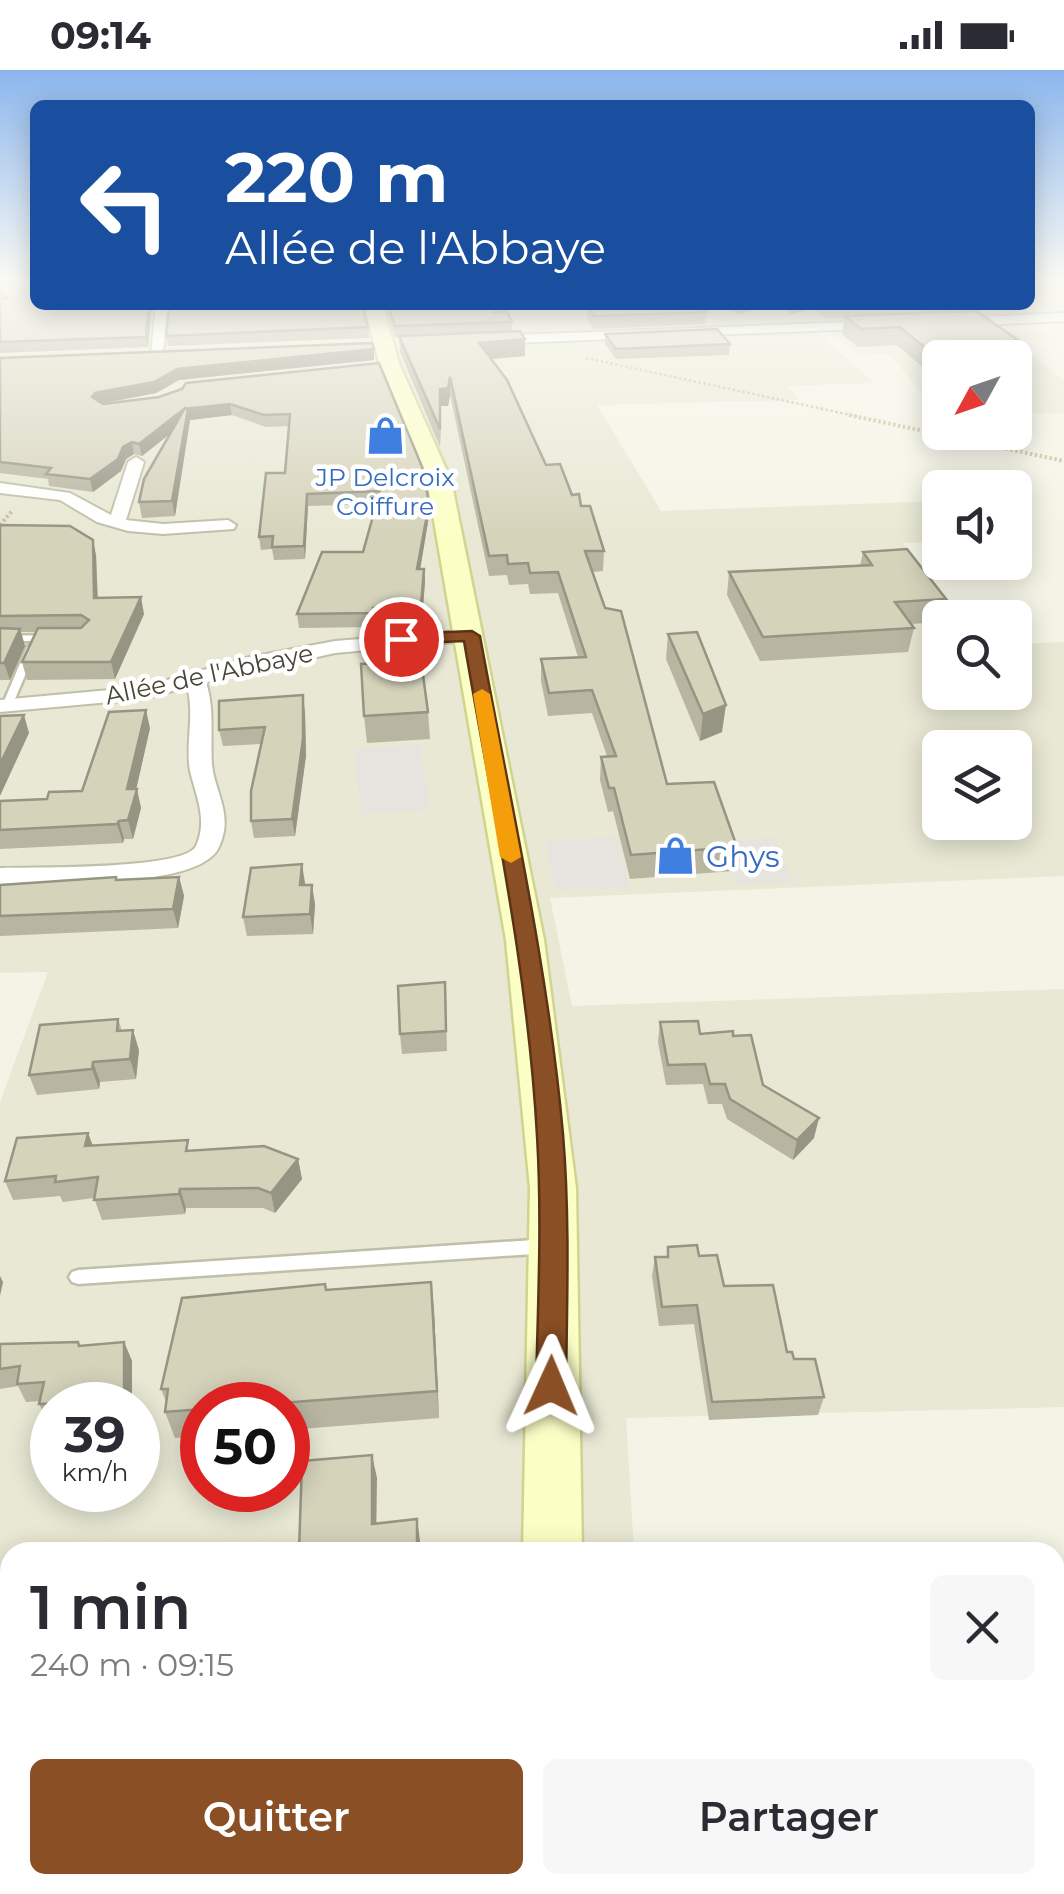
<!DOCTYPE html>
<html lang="fr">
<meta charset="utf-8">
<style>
:root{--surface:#fff;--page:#f7f7f7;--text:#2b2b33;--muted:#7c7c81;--accent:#8a4f24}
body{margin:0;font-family:Montserrat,sans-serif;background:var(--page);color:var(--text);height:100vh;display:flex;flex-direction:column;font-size:38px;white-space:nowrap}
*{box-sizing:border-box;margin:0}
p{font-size:32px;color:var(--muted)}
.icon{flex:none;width:55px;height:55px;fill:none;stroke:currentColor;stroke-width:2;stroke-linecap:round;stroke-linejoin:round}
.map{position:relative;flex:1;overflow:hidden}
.details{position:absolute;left:0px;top:1472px;width:1065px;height:352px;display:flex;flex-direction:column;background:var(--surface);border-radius:30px 30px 0 0;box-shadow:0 5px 25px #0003}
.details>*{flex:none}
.banner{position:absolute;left:30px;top:30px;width:1005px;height:210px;border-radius:15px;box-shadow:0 5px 25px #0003;background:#1a4fa0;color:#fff;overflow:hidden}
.needle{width:65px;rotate:230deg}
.fabs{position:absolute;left:922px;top:270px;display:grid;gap:20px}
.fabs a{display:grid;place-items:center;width:110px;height:110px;border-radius:15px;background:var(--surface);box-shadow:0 5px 25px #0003;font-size:50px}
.speed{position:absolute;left:30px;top:1312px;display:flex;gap:20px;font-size:50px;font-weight:700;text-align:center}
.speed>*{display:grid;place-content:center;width:130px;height:130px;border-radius:50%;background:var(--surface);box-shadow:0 5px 25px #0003;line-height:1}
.speed small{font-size:25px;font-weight:400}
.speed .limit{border:15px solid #d22;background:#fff;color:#111}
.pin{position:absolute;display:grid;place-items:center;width:85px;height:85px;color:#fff;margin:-42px;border:5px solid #fff;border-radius:50%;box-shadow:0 2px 10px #0007}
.me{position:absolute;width:110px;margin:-55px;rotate:1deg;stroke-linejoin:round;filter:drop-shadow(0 0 8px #0008)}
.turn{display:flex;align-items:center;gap:35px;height:210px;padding:0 30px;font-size:45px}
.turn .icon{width:130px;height:130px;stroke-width:2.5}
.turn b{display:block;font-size:70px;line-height:85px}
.round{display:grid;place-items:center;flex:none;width:105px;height:105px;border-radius:15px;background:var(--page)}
.summary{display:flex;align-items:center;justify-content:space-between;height:170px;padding:0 30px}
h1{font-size:60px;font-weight:600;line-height:75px}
.action{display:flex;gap:20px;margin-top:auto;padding:20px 30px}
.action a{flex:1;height:115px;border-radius:15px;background:var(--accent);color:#fff;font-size:40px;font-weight:600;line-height:115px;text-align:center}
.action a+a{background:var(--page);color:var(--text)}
.status{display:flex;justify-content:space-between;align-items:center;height:70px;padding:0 50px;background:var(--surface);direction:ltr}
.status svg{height:28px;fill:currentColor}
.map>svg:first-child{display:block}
.residential{fill:#e8e8d4;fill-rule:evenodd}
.parking{fill:#e5e4de}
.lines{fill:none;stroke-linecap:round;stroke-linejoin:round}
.service-casing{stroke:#c0bfa8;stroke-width:5}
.minor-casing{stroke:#c0bfa8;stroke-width:4}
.secondary-casing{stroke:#d1d391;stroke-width:5}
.path-far1{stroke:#c3c098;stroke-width:2.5;stroke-dasharray:2.5 2.5;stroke-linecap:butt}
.path{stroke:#c3c098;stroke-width:4;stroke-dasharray:2.5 2.5;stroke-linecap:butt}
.service{fill:#fff;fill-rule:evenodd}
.minor{fill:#fff;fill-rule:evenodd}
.secondary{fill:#fcffc5;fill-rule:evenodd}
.wall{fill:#b8b5a1}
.shaded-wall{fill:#969483}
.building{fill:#d6d3bb;stroke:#969483;stroke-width:2.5}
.route{fill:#8a4f24;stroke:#5a3317;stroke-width:2.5}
.slow{fill:#f59e0b}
.labels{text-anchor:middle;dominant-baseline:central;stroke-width:9;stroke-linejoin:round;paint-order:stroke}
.far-shop-label{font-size:25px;fill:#366cbe;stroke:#fff}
.far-street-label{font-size:25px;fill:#474535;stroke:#fff}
.shop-label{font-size:30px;fill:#366cbe;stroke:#fff;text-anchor:start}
</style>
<div class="status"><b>09:14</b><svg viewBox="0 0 49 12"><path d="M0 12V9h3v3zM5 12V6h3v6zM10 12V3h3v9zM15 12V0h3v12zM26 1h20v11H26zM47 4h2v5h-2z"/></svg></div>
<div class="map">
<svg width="1064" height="1824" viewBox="0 0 1064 1824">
<rect width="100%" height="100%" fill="#f4f4e6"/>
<path class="residential" d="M0,212L35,235H1030V212H1064V251L987,254L994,260L1038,259L1052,268L1008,270L1064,309V343L1015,344V288H940V345L889,284L859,285L828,260L816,262L875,313L787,316L799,330L597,335L661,441L940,431V472L902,473L962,547L940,548V622H1015V574L1064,572V806L550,828L572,936L1064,919V1337L626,1348L634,1482H10V1815H654L655,1824H0V1032L48,902L0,903ZM940,678H1015V752H940ZM52,1335H138V1420H52ZM202,1335H288V1420H202Z"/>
<g class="parking">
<path d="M419,674L430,739L361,745L354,680Z"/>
<path d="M617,767L630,818L555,820L546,771Z"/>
<path d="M774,768L793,812L738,815L723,770Z"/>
</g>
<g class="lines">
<defs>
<g id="service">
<path d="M49,565L54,568L52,570L0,572V566Z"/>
<path d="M32,574L37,577L12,636L7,639L3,638L2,636L27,577Z"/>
<path d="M548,1169L554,1171L556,1176L554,1181L548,1183L78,1214L72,1212L69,1207L72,1202L78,1200Z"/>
</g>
<g id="minor">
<path d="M156,235H168L163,284L157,288L151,284Z"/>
<path d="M1064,243V251L956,256L950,252L956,248Z"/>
<path d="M878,251L882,258L491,274L485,270L491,266Z"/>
<path d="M136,387L144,392L126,450L163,454L228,450L236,455L234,459L163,464L128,461L97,452L60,430L0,423V413L70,423L111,445L128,392Z"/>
<path d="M471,560L481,566L478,570L335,583L206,612C215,640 210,666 212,695C215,723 234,745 219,777C200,820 45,812 0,814V798C30,797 185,800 196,776C208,750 196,726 190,701C185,674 195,645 187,617L143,629L0,642V630L142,617L250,587L335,571Z"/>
</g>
<g id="secondary">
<path d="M364,235H382L400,296L451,410L544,870L576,1118L582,1482H523L530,1118L506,870L427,410L380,296Z"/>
<rect x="529" y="1815" width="70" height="9"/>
</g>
</defs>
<use href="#service" class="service-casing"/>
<use href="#minor" class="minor-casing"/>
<use href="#secondary" class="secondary-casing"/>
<path class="path-far1" d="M586,288L860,347"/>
<g class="path">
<path d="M849,345L1064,391"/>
<path d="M0,455L12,441"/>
</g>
<use href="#service" class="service"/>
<use href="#minor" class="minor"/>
<use href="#secondary" class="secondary"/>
</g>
<g class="wall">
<path d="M0,212L152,235L148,277L0,283Z"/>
<path d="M385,235H490L493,242L512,252V261L525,286L491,289L546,395L581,436L604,481L603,501L592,502L667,714L737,777L733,801L630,809L613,741L608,742L600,710L601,687L607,686L592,643L548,646L541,611V589L578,587L558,523L530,524L528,514L509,515L507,505L489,506L450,325L448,336H441L440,377L400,282L399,267H395Z"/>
<path d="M718,235H953L952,242L1018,270L1017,276L1027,283L1022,302H1017L1015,310V288H940V312L897,275L858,277L842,264L845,248L825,249L812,238L791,244L778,235L737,244Z"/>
<path d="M587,236L706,242L705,254L594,259L587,248Z"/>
<path d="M368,257L369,268L168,276L166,266Z"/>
<path d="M605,264L730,274L729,285L616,289L605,274Z"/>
<path d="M0,288L374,290L179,310L156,323L102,334L159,327L379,293L429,434V446L420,499H424L425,512L422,549L374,551L373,557L299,558L297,544L363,482L377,434L308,436L305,489L274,490L272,479L261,480L259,467L285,403L289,356L266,357L232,345L190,350L175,446L142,448L139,432L170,364L142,386L134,384L126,389L121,401L93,422L49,416L48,409L0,403Z"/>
<path d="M0,455L96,485L98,528L144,544L115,609L27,610L22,592L36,562H21L25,576L10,610H0Z"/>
<path d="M863,482L946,529L942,548H940V552L911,554L914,558L908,582L760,591L727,525L729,502L860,496Z"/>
<path d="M668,564L722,662L700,671L666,589Z"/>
<path d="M305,642L306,686L295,766L254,768L251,751L261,674L223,676L219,660Z"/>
<path d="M428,642L430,669L367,673L364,646Z"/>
<path d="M150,658L136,719L141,738L133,769H124L123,773L0,779V731L47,729L82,721Z"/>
<path d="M116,807L117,810L179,807L184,826L178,858L0,866V815Z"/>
<path d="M305,815L315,834L313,864L247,866L243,847Z"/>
<path d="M445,912L447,981L402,984L400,964Z"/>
<path d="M118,949L122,961L139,980L136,1009L100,1012L99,1019L37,1025L29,1005Z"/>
<path d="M660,952L700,964L733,966L763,1015L814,1068L793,1090L727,1049L722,1034H708L703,1014L666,1015L658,972Z"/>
<path d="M88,1063L93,1076L191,1080L298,1089L302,1109L275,1143L263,1138H186L185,1144L102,1150L94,1128L63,1132L60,1126L13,1130L5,1111Z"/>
<path d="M668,1177L699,1186L724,1216L787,1282L824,1327L818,1345L709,1350L694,1254L659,1256L652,1206L655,1187H667Z"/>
<path d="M326,1220L434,1240L439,1348L288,1360V1335H202V1366L175,1368L165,1342L166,1332L161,1319Z"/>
<path d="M124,1272L132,1291V1335H52V1352H49L39,1334L40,1331L26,1332L18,1316L0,1319V1274L80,1276Z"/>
</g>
<g class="shaded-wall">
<path d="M149,235H152L148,277L146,267Z"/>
<path d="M738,235H778L737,244Z"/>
<path d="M793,235H813L812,238L791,244Z"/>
<path d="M525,269V286L480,290L479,273Z"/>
<path d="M374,279V290L179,310L156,323L97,334L92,327L95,323L177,299Z"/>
<path d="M450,307V325L448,336H441L440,377V319Z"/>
<path d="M230,334L232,345L190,350L175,446L172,431L186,351L142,386L139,374L184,339Z"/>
<path d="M132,372L134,384L126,389L121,401L93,422L90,409L123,377Z"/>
<path d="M307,424L308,436L305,489L304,476Z"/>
<path d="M429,434V446L418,512L417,499Z"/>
<path d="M93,470L96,485L98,544L94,528Z"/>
<path d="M424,499L425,512L422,549L421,535Z"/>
<path d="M141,527L144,544L115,609L111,592Z"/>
<path d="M20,559L25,576L10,610L4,593Z"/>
<path d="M303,625L305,642L306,686L295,766L292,749Z"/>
<path d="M726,635L722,662L700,671L703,644Z"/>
<path d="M146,640L150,658L132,738L127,719Z"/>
<path d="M24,645L29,663L0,726V694Z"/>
<path d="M137,719L141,738L133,769L128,750Z"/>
<path d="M119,751L124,769L123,773L117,754Z"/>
<path d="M302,794L305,813L303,835L300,815Z"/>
<path d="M179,807L184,826L178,858L173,839Z"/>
<path d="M312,815L315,834L313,864L310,844Z"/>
<path d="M133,960L139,980L136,1009L130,989Z"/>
<path d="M93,992L100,1012L99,1019L92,999Z"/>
<path d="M819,1048L814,1068L793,1090L797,1070Z"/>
<path d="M88,1063L95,1082L85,1076Z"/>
<path d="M298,1089L302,1109L275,1143L271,1123Z"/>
<path d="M180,1119L186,1138L185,1144L179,1124Z"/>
<path d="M0,1206L3,1212L0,1226Z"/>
<path d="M431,1212L434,1240L439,1348L437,1321Z"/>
<path d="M124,1272L132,1291V1335H127L124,1330Z"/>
<path d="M372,1385L377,1408L376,1475L372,1454Z"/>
<path d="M417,1449L420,1471V1482H417Z"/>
<path d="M187,1815H198L196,1824H185Z"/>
</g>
<g class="building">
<path d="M0,212H35V235H149L146,267L0,272V229H8L0,222Z"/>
<path d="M169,235H362L368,257L166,266Z"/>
<path d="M388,235H490L493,242H507L512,252L395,256Z"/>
<path d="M617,235H701L706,242L594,246L587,236Z"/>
<path d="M824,235H877L827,237Z"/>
<path d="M976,241L1018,270L1009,271L1027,283L996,284L1001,288H940V290L900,257L861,259L845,246Z"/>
<path d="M717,259L730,274L616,279L605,264Z"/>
<path d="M520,261L525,269L479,273L507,310L546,395L560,394L572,425L579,424L581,436H590L604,481H585L605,538L621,541L667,714L714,712L737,777L631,785L614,718H609L601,687L616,686L592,620L549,623L541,589L586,587L558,502L530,503L528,493L508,494L507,485L489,486L450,307L448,318L440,319V359L399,266Z"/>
<path d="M372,273L374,279L177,299L154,312L95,323L92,327L103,334L159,327L182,319L186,313L379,293L423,399L429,434L417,499H424L421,535L373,538L372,543L297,544L322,482H363L380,421L307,424L304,476L272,477L273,466L259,467L266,403H285L290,344L264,345L230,334L184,339L139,374L132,372L123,377L118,389L90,409L46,404L51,398L0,392V288Z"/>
<path d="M185,338L188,339L172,431L139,432L144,409Z"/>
<path d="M0,455L70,456L93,470L94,528L141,527L111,592H22L38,558H81L89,550L81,545L0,546Z"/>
<path d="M907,479L946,529L895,532L914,558L763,567L729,502L872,495L863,482Z"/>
<path d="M0,558L20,559L4,593H0Z"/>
<path d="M697,562L726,635L703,644L668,564Z"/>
<path d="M421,590L428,642L364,646L361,594Z"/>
<path d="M303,625V669L292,749L251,751V721L265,657L219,660V631Z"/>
<path d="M146,640L127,719H137L128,750L119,751L117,754L0,760V731L47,729L49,722L82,721L109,642Z"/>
<path d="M24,645L0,694V646Z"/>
<path d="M302,794L300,815H312L310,844L243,847L251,798Z"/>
<path d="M116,807V810L179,807L173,839L0,846V815Z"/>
<path d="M445,912L446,961L400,964L398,916Z"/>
<path d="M118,949L117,961L133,960L130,989L93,992L92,999L29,1005L40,955Z"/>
<path d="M698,951L700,964L733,961V966L751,965L763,1015L819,1048L797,1070L730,1029L725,1014H710L705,994L668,995L660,952Z"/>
<path d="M88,1063L85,1076L188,1070L186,1081L264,1076L298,1089L271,1123L258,1118L180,1119L179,1124L94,1130L98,1107L55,1112L56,1106L5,1111L17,1068Z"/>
<path d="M697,1175L699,1186L717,1185L724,1216L773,1215L787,1282H792L794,1289H815L824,1327L712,1332L697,1235L662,1237L655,1187H668V1177Z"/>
<path d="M431,1212L437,1321L255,1335H202V1339L165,1342L168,1319H161L182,1228L325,1214L326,1220Z"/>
<path d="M78,1272L79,1276L124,1272V1330L39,1334L44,1312L17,1314L20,1296L0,1299V1274Z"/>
<path d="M372,1385V1454L417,1449V1482H299L302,1391Z"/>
<path d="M110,1815H187L185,1824H108Z"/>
</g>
<linearGradient id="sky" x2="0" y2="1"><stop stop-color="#8bb6ed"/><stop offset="0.45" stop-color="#fafaf4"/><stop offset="1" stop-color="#fafaf4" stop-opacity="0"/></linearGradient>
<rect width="1064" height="467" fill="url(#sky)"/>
<path class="route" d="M472,561L480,566C510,731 548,896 563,1064C570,1147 567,1232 566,1316L562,1326L551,1330L540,1326L536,1316C538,1232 542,1149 537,1066C528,900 492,735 464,571L401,574L393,569L401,564Z"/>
<path class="slow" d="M482,619L490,624L521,787L511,793L500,787L473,624Z"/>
<defs>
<symbol id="shop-bare" viewBox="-9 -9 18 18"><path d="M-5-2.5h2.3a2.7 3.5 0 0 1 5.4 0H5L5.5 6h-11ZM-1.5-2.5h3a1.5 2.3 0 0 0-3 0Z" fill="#3f7fe0" stroke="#fff" stroke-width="2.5" paint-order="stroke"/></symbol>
</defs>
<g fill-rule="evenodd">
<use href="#shop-bare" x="358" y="338" width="55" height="55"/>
<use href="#shop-bare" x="648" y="758" width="55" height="55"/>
</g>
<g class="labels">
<g class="far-shop-label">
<text x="385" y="407">JP Delcroix<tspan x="385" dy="29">Coiffure</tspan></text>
</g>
<g class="far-street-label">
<text transform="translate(209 604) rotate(-12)">Allée de l'Abbaye</text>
</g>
<g class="shop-label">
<text x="706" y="786">Ghys</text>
</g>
</g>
</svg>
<div class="fabs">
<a><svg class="needle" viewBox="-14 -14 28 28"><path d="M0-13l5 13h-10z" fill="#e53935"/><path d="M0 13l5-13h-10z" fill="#7c7c81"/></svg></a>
<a><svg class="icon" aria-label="sound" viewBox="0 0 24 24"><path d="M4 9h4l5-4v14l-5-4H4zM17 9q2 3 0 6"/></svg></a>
<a><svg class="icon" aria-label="search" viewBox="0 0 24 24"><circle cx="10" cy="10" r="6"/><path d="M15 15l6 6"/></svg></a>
<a><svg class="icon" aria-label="layers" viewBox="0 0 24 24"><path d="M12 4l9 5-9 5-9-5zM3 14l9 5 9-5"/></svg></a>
</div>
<div class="speed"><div>39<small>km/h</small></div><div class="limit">50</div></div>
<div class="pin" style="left:401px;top:569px;background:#d93025"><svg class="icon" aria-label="arrive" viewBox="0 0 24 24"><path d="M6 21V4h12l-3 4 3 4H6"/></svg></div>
<svg class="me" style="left:551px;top:1316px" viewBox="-20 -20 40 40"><path d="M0-17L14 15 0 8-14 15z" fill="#8a4f24" stroke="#fff" stroke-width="4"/></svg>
<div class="banner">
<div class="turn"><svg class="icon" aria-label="left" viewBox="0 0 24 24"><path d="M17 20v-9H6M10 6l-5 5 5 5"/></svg><div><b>220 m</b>Allée de l'Abbaye</div></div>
</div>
<section class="details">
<div class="summary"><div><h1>1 min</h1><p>240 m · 09:15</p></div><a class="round"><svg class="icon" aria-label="close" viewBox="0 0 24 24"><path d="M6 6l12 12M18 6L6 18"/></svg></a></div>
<div class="action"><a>Quitter</a><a>Partager</a></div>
</section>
</div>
